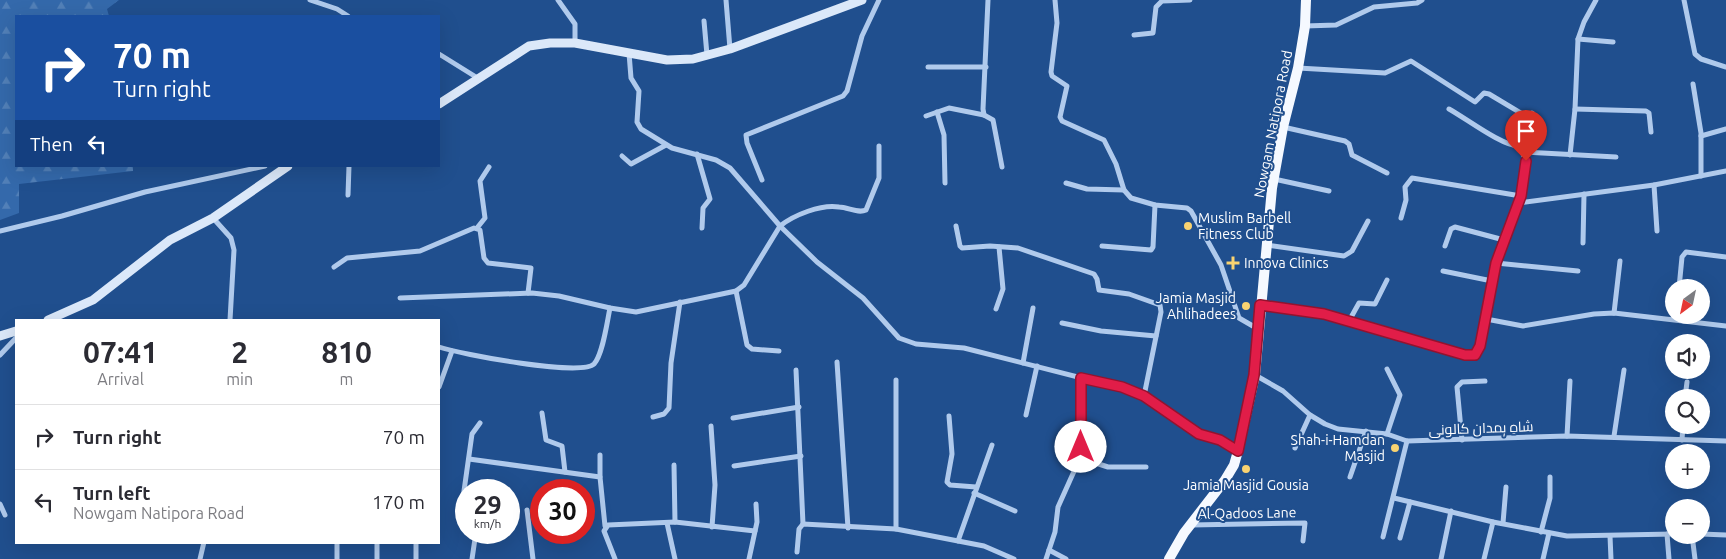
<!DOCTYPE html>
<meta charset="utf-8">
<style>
:root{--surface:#fff;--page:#f7f7f7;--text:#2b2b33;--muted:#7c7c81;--line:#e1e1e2}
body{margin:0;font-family:Ubuntu,Cairo,sans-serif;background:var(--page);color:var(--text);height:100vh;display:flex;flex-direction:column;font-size:19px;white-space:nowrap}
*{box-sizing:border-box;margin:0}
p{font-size:16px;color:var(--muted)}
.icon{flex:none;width:28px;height:28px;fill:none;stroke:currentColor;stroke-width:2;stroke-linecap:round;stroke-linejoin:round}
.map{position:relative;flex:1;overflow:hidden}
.details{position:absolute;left:15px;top:319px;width:425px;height:225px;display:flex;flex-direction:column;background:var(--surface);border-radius:0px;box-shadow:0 5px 20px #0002}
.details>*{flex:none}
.top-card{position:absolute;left:15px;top:15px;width:425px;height:152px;border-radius:0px;box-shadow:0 5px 20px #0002;background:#1a4fa0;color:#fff;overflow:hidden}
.needle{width:32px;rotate:213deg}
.tools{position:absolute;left:1665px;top:279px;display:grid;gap:10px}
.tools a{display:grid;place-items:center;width:45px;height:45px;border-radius:50%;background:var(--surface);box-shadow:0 5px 20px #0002;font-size:25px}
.speed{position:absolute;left:455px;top:479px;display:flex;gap:10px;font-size:25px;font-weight:700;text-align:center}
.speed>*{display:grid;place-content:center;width:65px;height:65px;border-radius:50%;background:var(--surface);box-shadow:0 5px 20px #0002;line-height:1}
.speed small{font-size:12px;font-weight:400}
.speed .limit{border:8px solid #d22;background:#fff;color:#111}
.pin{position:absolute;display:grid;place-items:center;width:42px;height:42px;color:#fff;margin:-51px -21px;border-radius:50% 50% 50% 0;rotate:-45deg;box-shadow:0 0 5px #0007}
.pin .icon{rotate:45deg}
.me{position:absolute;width:55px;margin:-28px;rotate:0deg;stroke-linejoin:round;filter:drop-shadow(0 0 4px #0008)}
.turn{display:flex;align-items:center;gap:18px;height:105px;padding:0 15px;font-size:22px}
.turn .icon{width:65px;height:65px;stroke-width:2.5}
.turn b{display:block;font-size:35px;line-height:42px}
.then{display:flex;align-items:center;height:48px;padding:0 15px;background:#0003;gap:10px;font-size:19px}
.eta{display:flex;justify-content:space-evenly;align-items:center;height:85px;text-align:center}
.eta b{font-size:30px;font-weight:600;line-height:35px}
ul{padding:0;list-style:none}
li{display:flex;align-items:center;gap:15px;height:65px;padding:0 15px;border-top:1px solid var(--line)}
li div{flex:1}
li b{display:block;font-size:19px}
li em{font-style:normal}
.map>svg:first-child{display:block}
.forest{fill:url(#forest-firs)}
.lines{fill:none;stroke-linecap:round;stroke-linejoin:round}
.street{stroke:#b0caec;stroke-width:5}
.secondary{stroke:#dbe8f9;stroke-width:9}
.primary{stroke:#f5f9ff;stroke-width:10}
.route-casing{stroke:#92132f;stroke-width:12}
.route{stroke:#e11d48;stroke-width:9}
.poi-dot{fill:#f9d371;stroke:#204f8e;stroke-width:2}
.labels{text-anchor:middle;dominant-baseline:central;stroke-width:4;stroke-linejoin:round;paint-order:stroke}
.street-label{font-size:14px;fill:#fff;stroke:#204f8e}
.poi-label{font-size:14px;fill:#fff;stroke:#204f8e;text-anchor:start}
</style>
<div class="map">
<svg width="1726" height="559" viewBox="0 0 1726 559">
<defs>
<pattern id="forest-firs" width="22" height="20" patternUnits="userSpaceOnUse" patternTransform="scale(1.25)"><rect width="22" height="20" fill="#3469ab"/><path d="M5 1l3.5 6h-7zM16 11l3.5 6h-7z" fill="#5280b8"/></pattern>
</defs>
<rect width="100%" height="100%" fill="#204f8e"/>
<path class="forest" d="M0,0H119L107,9L109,16H16V166H133V171L19,184V213L0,220Z"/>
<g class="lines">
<g class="street">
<path d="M310,0L337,9L348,16"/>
<path d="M558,0L575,24V43"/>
<path d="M726,0L730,49"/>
<path d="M988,0L983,109L984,115L993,120L1002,167"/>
<path d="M1055,0L1057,23L1051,72L1052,76L1067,86L1060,117L1062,121L1104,140L1116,164L1124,190L1131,198L1155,205L1187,208L1191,211L1221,265L1239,318L1258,329"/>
<path d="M1684,0L1695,54L1701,59L1726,67"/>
<path d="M704,21L707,55"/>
<path d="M1305,26L1336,25L1374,7L1417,3L1422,0"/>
<path d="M1134,35L1153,33L1156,7L1162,1L1190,0"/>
<path d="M1578,39L1613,42"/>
<path d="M629,53L631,78L639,91L637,122L641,129L672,148L716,160L730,168L780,226L817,262L863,298L899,338L916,344L964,348L1129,390L1144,396L1199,434L1220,440L1238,451"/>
<path d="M439,54L476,77"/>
<path d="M928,67H986"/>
<path d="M1298,68L1385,73L1411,61L1475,102L1484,93L1489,94L1529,118"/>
<path d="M1693,84L1701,133V176"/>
<path d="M1449,109C1467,119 1502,146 1519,146"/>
<path d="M1575,109L1646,111L1649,113L1651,132"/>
<path d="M937,112L944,135L945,183"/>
<path d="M926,116L949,108L984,115"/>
<path d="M1283,127L1345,141L1349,144L1352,155L1387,173"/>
<path d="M1701,136L1726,129"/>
<path d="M1519,146L1532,113"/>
<path d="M1524,152L1616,157"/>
<path d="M697,154L710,199L703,208L702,228"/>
<path d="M1570,155L1575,109L1578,39L1584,22L1596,0"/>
<path d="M622,156L631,164L666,145"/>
<path d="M1274,179L1329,191"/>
<path d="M762,180L747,143L746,135L843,96L847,91L862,36L879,0"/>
<path d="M1066,183L1087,189L1124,190"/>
<path d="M1654,185L1657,231"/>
<path d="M348,195L349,166"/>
<path d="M1519,203L1654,185L1726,171"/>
<path d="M213,218L231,238L234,250L230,320"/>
<path d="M1401,218L1406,200L1405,187L1412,178L1521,196"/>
<path d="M956,226L960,246L962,248L990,246L1018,248L1094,274L1097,279L1099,290L1129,294L1160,305L1161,312L1144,396"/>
<path d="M477,228L485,218L480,181L489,167"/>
<path d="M0,231L62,216L145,192L265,166"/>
<path d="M1583,243L1584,194"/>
<path d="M1267,245L1344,256L1352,251L1368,221"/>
<path d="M1102,246L1151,250L1153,247L1155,205"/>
<path d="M1445,246L1451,229L1455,227L1504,240"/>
<path d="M1496,263L1578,271"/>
<path d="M334,267L347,258L420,251L474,228L480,230L484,258L488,263L531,268L528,293"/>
<path d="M1443,271L1492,281"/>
<path d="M1679,288L1682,257L1686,252L1726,257"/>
<path d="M736,291L747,345L752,349L779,351"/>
<path d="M400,298L532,293L559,296L610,308L636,312L736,291L744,285L780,226C794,215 821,204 839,207C848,207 858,214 866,210L879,178V146"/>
<path d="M1261,305L1324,315L1465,355H1475L1481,346C1487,319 1488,290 1496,263C1505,233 1540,174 1519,146"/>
<path d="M996,309L1003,289L999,247"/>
<path d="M1614,313L1620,261"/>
<path d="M1486,319L1523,326L1594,314L1614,313L1726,326"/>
<path d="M1349,321L1359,303L1375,304L1387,280"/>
<path d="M1062,323L1101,331L1156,336"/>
<path d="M439,347C460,354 581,377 594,364C603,354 607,322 610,308"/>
<path d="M0,355L16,338"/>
<path d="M837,362L848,528"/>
<path d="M1023,363L1033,308"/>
<path d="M796,370L803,524"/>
<path d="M1255,375L1283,391L1310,415L1325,424L1338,429L1387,434L1407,441L1567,436L1726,441"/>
<path d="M439,387L452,351"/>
<path d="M1685,398L1687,382"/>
<path d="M542,413L546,440L562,446L565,472"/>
<path d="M1026,415L1037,366"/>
<path d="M949,416L952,454L947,482L950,485L976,487"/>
<path d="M653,417L664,414L669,408L671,363L680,302"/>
<path d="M733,418L799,407"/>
<path d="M711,426L715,485L712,527"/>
<path d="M1387,434L1400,395L1387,369"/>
<path d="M1567,436L1570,381"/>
<path d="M1614,436L1624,370"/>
<path d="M1462,440L1457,387L1462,382L1485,381"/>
<path d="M1682,440L1683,425"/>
<path d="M1295,448L1310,415"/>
<path d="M600,455V477L605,526"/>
<path d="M1080,458L1108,467H1146"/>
<path d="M469,459L600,477"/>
<path d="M674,465L675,522"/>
<path d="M734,466L801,456"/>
<path d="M1350,477L1366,431"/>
<path d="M974,493L1015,511"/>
<path d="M463,498L472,434L480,423"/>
<path d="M1394,498L1493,522L1567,536L1674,534"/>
<path d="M0,504L5,515"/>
<path d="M527,510L533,559"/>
<path d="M667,523L675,559"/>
<path d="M1503,523L1506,487"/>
<path d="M1191,525L1305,523L1303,541"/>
<path d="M896,529V380"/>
<path d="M1541,532L1550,498V477"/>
<path d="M1667,534L1669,559"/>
<path d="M1701,534L1726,535"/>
<path d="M1692,535L1695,559"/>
<path d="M1610,536L1611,559"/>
<path d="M1383,537L1407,441"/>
<path d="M1400,538L1410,502"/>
<path d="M958,541L992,445"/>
<path d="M337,542V559"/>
<path d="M377,542V559"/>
<path d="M1049,550L1066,559"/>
<path d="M797,552L799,529L803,524L896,529L984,546L1014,559"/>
<path d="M200,559L204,542"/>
<path d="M416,559V542"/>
<path d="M472,559L476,532"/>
<path d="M615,559L604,531L608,525L675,522L755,531"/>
<path d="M749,559L757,522L756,504"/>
<path d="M1046,559L1055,532L1058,507L1080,458L1081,378"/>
<path d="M1441,559L1451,511"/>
<path d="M1484,559L1493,522"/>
<path d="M1543,559L1549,533"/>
</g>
<g class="secondary">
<path d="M439,104L529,46L550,43H575L667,60L693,59L730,49L862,0"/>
<path d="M48,320L93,300L170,240L213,218L288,166"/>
<path d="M0,336L16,331"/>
</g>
<path class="primary" d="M1169,559L1184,533L1225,480L1234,465L1238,451L1255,375L1272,188L1283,127L1298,68L1305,26L1306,0"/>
</g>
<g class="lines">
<defs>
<path id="route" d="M1081,447V378L1122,387L1144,396L1199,434L1220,440L1238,451L1254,375L1260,305L1324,314L1465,355H1475L1480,346L1496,263L1521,196L1526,161"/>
</defs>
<use href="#route" class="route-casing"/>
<use href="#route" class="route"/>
</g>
<g class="poi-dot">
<circle cx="1188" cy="226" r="5"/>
<path d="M1230.5 255.5h5v5h5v5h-5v5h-5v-5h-5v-5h5z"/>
<circle cx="1246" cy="306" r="5"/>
<circle cx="1395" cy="448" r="5"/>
<circle cx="1246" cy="469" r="5"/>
</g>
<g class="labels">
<g class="street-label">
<text transform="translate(1273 124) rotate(-79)">Nowgam Natipora Road</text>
<text transform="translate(1481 428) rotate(-2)">شاہِ ہمدان کالونی</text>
<text transform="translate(1247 513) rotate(-1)">Al-Qadoos Lane</text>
</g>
<g class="poi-label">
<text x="1198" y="218">Muslim Barbell<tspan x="1198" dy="16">Fitness Club</tspan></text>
<text x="1244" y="263">Innova Clinics</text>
<text x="1236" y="298" text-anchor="end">Jamia Masjid<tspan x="1236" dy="16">Ahlihadees</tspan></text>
<text x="1385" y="440" text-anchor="end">Shah-i-Hamdan<tspan x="1385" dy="16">Masjid</tspan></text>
<text x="1246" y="485" text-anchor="middle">Jamia Masjid Gousia</text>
</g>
</g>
</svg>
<div class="tools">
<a><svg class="needle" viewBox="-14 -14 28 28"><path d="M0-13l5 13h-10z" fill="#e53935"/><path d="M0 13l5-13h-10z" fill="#7c7c81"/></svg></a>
<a><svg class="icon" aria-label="sound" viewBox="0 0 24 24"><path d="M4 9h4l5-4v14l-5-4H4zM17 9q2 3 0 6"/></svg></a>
<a><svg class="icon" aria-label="search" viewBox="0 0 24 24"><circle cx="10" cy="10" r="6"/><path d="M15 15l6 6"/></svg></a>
<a>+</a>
<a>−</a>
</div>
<div class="speed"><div>29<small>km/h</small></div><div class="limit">30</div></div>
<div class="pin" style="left:1526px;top:161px;background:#d93025"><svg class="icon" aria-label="arrive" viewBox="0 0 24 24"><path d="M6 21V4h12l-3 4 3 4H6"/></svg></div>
<svg class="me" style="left:1081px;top:447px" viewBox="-20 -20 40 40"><circle r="19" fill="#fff"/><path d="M0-13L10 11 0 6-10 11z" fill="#e11d48"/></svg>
<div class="top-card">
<div class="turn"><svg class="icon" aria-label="right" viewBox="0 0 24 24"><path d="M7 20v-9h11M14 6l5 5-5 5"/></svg><div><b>70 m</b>Turn right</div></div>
<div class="then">Then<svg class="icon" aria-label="left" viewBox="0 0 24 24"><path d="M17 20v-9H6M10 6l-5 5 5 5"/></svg></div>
</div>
<section class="details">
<div class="eta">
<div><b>07:41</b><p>Arrival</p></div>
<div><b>2</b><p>min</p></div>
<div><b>810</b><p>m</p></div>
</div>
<ul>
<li><svg class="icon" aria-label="right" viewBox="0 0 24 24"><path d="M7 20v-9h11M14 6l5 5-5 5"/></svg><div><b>Turn right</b></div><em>70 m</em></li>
<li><svg class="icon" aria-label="left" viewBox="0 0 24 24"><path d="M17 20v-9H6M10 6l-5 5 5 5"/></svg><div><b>Turn left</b><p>Nowgam Natipora Road</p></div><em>170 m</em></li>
</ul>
</section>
</div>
